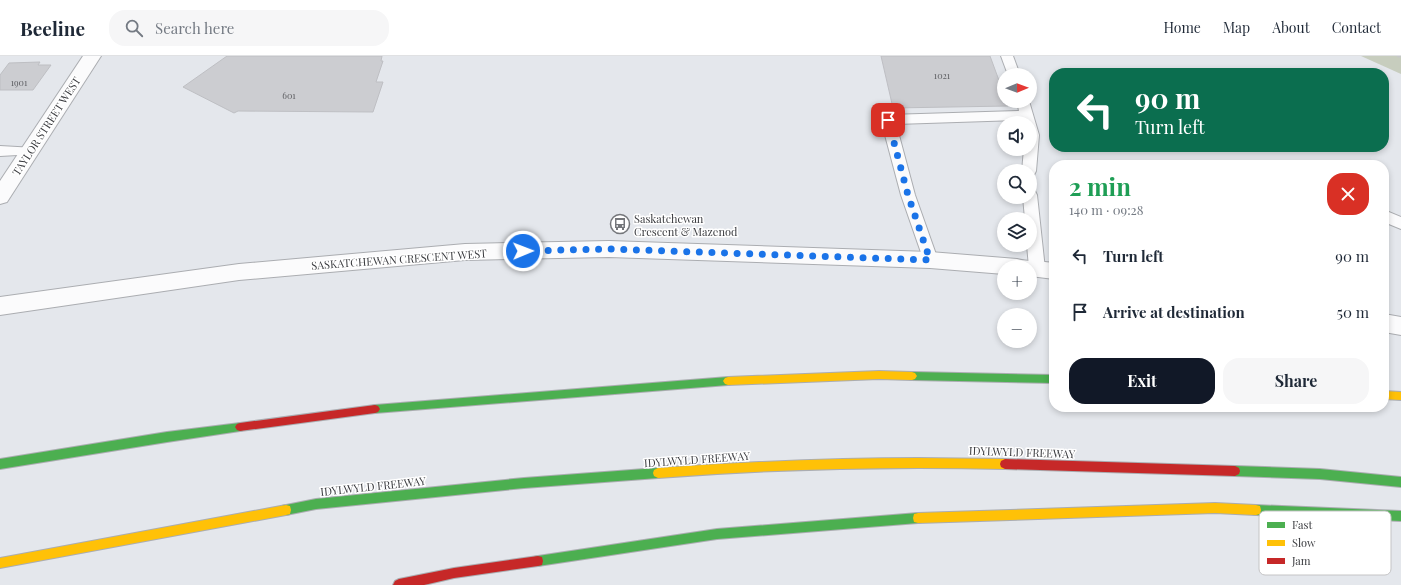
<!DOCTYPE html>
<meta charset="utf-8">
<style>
:root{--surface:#fff;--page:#f6f6f7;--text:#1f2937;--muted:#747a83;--line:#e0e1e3;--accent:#111827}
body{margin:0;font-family:"Playfair Display",serif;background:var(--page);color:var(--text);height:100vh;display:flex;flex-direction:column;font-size:15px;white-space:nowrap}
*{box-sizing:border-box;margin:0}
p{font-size:13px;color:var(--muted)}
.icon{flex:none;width:22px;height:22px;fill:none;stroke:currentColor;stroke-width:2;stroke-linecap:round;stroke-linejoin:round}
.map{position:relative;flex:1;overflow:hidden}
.sheet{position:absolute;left:1049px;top:104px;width:340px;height:252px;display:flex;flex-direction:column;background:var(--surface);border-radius:16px;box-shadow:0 2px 6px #0003}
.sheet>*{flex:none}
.banner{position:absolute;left:1049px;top:12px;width:340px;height:84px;border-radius:16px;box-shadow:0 2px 6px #0003;background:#0b6e4f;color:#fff;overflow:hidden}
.needle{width:26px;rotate:89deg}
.controls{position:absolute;left:997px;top:12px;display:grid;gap:8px}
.controls a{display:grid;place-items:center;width:40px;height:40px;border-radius:50%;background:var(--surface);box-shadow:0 2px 6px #0003;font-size:20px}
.pin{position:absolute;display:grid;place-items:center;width:34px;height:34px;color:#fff;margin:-17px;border-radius:8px;box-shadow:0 2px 6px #0006}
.me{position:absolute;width:44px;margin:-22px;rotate:89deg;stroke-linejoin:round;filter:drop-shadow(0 0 3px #0008)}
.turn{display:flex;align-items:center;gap:14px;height:84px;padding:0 20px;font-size:18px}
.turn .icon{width:52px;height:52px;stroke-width:2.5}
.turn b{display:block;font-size:28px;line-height:34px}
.round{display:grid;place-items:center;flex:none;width:42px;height:42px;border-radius:16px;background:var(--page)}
.headline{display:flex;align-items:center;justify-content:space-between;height:68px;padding:0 20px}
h1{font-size:24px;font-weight:700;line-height:30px;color:#1e9e55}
.primary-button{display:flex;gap:8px;margin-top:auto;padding:8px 20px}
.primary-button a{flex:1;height:46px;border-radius:16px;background:var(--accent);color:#fff;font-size:16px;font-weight:700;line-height:46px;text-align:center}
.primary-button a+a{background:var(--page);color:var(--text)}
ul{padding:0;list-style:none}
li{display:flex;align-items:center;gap:12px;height:56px;padding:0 20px}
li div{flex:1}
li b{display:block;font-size:15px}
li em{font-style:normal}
header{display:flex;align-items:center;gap:24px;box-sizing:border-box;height:56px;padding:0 20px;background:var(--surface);border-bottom:1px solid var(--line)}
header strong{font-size:19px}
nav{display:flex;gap:22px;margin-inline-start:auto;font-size:14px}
.search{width:280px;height:36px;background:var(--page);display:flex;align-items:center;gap:10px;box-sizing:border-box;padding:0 14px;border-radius:16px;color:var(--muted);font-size:15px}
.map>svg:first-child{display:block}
.green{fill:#c7cdbe}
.building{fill:#cccdd1;stroke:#bebfc3}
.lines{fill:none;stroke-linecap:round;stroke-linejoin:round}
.lane-casing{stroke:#abadb1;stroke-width:2}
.street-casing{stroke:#abadb1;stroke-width:2}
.fast-casing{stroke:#abadb1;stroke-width:2}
.slow-casing{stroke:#abadb1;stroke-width:2}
.jam-casing{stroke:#abadb1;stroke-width:2}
.path{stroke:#c6c7c9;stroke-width:2;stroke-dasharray:3.5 1.5;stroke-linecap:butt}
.lane{fill:#fbfbfc;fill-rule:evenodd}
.street{fill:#fbfbfc;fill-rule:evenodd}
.fast{fill:#4caf50;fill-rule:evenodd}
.slow{fill:#ffc107;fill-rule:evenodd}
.jam{fill:#c62828;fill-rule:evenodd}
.route{stroke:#1a73e8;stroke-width:7;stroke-dasharray:0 12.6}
.labels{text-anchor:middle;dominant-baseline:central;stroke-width:3;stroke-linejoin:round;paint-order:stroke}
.number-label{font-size:9px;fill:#5e5f63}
.street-label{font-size:11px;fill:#393a3e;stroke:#fff}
.poi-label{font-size:11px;fill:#393a3e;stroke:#fff;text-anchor:start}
.key{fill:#fff;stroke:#c4c4c5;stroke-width:1}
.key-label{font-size:11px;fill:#393a3e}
</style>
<header>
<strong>Beeline</strong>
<div class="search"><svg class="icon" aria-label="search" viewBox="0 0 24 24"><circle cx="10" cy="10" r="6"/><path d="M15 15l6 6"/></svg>Search here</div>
<nav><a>Home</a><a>Map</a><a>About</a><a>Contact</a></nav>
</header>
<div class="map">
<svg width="1401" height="529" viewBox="0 0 1401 529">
<rect width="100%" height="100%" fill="#e4e7ec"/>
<path class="green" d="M1361,0H1401V18Z"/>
<g class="building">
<path d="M227,0H382L381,5H383L376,26H383L373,56L238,55L234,57L183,31Z"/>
<path d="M881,0H990L1004,38V45H1006L1008,50L893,52Z"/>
<path d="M40,6L38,9H51L33,34H0V19L9,7Z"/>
</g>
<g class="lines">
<defs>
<g id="lane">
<path d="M1001,0H1013L1020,19H1008Z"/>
<path d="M1017,45H1029L1039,79L1036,115L1034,119L1030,120V115H1022L1024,93H1030V67H1022L1021,64L896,68L915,139L938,204L935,208L930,210L925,208L901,139L881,64L883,61L888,59L1019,55Z"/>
<path d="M0,90L35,92L37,95L35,98L0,100Z"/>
<path d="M1030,134L1035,135L1037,139L1045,213L1042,217L1037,219L1032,217L1029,211L1027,189H1030V163H1025L1023,141H1030Z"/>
<path d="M1384,154L1401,161V173L1384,166Z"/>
</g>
<g id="street">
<path d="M83,0H101L7,146L0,148V125Z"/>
<path d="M609,185L930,196L1017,203C1027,206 1042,205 1054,207V223L1030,220V211H1004V218L930,212L609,201L465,204L239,224L0,259V241L239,208L465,188Z"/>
<path d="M1384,258L1401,261V279L1384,276Z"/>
</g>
<g id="fast">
<path d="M912,316L1054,319V327L912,324L909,323L907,320L909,317Z"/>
<path d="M728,321L731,322L733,325L731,328L728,329L375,357L372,356L370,353L372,350L375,349Z"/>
<path d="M240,367L243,368L245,371L243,374L240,375L167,386L0,413V403L167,376Z"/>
<path d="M1235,410L1320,413L1401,421V431L1320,423L1235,420L1231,418L1230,415L1231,412Z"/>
<path d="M658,412L662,414L663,417L662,420L658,422L524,432L316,453L286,459L282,458L281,454L282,450L286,449L316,443L524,422Z"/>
<path d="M1256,449L1401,455V465L1256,459L1252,458L1251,454L1252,450Z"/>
<path d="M918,457L922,458L923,462L922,466L918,467L717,483L538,510L534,509L533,505L534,501L538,500L717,473Z"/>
</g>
<g id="slow">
<path d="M879,315L912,316L915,317L917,320L915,323L912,324L879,323L728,329L725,328L723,325L725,322L728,321Z"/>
<path d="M1384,335L1401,336V344L1384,343Z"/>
<path d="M918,402L1005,403L1009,405L1010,408L1009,411L1005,413C889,410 774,413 658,422L654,420L653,417L654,414L658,412C745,406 831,402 918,402Z"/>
<path d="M1215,447L1256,449L1260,450L1261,454L1260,458L1256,459L1215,457L918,467L914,466L913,462L914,458L918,457Z"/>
<path d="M286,449L290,450L291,454L290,458L286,459L0,512V502Z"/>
</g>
<g id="jam">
<path d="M375,349L378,350L380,353L378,356L375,357L240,375L237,374L235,371L237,368L240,367Z"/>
<path d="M1005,403L1235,410L1239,412L1240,415L1239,418L1235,420L1005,413L1001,411L1000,408L1001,405Z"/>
<path d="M538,500L542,501L543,505L542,509L538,510L454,522L424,529H393L395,525L399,523L454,512Z"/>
</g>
</defs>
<use href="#lane" class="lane-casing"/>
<use href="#street" class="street-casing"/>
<use href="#fast" class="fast-casing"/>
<use href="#slow" class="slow-casing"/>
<use href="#jam" class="jam-casing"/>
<path class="path" d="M1397,0L1401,1"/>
<use href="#lane" class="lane"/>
<use href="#street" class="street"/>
<use href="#fast" class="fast"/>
<use href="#slow" class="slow"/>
<use href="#jam" class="jam"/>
</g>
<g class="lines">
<path class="route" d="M523,195L609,193L930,204L908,139L888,64"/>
</g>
<defs>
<symbol id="bus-ring" viewBox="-11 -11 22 22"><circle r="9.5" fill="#fff" stroke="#75777b" stroke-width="1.5"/><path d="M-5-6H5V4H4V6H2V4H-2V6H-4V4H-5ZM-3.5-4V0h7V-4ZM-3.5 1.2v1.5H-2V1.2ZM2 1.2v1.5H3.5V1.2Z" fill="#75777b"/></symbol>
</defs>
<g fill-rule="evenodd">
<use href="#bus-ring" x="609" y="157" width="22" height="22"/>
</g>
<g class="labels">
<g class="number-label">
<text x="942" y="19">1021</text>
<text x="19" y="26">1901</text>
<text x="289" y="39">601</text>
</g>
<g class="street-label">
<text transform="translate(46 70) rotate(-57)">TAYLOR STREET WEST</text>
<text transform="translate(399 203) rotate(-4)">SASKATCHEWAN CRESCENT WEST</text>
<text transform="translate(1022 396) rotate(2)">IDYLWYLD FREEWAY</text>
<text transform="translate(697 403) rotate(-4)">IDYLWYLD FREEWAY</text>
<text transform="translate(373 430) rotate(-6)">IDYLWYLD FREEWAY</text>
</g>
<g class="poi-label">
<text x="634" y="162">Saskatchewan<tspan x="634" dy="13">Crescent &amp; Mazenod</tspan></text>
</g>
</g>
<rect x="1259" y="455" width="132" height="64" rx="6" class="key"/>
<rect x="1267" y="466" width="18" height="6" fill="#4caf50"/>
<rect x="1267" y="484" width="18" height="6" fill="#ffc107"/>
<rect x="1267" y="502" width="18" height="6" fill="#c62828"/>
<g class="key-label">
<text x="1292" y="473">Fast</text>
<text x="1292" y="491">Slow</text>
<text x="1292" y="509">Jam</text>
</g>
</svg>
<div class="controls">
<a><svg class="needle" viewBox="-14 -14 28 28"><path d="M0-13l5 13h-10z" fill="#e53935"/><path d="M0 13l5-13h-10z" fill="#747a83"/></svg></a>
<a><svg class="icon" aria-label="sound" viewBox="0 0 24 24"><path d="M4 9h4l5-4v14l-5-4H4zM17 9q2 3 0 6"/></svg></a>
<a><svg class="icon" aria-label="search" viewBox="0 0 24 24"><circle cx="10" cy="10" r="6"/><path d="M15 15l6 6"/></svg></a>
<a><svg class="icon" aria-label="layers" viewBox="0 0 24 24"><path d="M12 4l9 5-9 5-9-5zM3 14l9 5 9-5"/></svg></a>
<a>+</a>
<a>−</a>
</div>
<div class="pin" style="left:888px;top:64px;background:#d93025"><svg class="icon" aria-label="arrive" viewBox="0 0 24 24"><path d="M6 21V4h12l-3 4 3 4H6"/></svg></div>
<svg class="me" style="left:523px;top:195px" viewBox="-20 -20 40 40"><circle r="17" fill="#1a73e8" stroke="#fff" stroke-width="3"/><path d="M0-11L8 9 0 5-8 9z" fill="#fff"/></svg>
<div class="banner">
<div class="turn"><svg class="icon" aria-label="left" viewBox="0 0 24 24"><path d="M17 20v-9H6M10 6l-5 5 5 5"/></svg><div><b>90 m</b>Turn left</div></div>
</div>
<section class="sheet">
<div class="headline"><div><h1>2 min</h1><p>140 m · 09:28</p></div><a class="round" style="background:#d93025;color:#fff"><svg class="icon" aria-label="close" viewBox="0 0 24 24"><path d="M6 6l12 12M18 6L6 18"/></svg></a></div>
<ul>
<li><svg class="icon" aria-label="left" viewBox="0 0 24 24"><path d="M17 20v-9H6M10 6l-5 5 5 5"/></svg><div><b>Turn left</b></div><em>90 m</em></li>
<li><svg class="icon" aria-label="arrive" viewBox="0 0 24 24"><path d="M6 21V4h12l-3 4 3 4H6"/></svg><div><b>Arrive at destination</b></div><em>50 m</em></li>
</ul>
<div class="primary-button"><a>Exit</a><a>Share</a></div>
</section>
</div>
